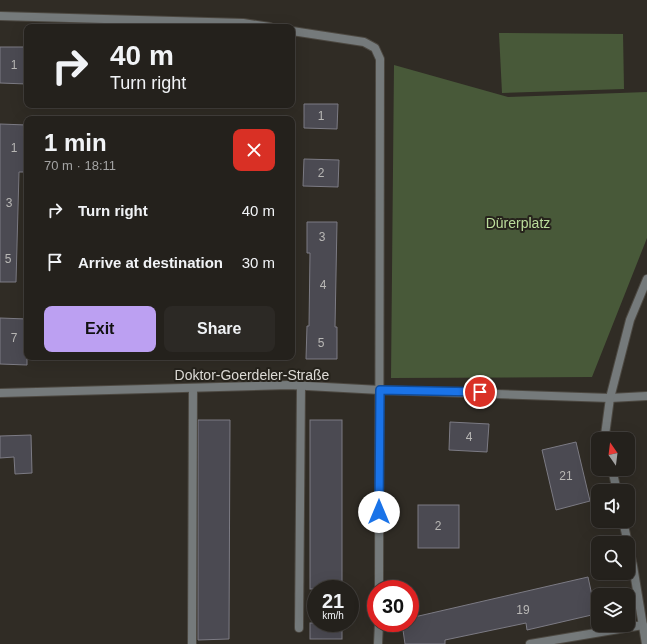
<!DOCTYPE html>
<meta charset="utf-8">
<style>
:root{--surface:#24211c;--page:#2c2925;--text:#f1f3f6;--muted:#a3a3a3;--line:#413e3b;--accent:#bca0f2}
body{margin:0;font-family:Helvetica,sans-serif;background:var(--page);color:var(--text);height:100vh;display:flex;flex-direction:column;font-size:15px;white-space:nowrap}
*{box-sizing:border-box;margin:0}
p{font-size:13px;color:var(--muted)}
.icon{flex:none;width:22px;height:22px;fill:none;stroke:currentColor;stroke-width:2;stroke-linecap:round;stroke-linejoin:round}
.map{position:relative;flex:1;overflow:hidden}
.sheet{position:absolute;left:24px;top:116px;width:271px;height:244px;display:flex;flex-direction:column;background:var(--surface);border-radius:8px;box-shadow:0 4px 16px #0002,0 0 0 1px var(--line)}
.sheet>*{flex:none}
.guide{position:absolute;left:24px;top:24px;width:271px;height:84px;border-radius:8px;box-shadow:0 4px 16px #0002,0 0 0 1px var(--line);background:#24211c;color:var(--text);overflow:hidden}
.needle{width:26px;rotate:346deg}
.buttons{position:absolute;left:591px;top:432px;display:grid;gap:8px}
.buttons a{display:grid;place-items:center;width:44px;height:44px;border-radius:8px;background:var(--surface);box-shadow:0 4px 16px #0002,0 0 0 1px var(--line);font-size:20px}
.speed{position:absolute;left:307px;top:580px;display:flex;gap:8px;font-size:20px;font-weight:700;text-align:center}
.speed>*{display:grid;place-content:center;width:52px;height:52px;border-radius:50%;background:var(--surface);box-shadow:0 4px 16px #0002,0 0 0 1px var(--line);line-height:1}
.speed small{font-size:10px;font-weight:400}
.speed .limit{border:6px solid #d22;background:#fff;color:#111}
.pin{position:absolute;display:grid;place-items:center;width:34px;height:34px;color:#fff;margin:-17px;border:2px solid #fff;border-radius:50%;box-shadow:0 1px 4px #0007}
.me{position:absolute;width:44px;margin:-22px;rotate:0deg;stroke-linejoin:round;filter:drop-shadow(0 0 3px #0008)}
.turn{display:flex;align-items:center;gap:14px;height:84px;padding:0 20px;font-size:18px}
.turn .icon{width:52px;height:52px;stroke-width:2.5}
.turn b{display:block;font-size:28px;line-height:34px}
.round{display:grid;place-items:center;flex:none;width:42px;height:42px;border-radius:8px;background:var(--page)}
.headline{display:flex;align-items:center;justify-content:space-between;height:68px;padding:0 20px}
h1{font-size:24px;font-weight:600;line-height:30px}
.button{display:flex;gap:8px;margin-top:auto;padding:8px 20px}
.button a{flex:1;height:46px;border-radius:8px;background:var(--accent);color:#111;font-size:16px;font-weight:600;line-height:46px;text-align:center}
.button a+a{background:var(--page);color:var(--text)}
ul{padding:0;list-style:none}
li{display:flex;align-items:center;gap:12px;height:52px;padding:0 20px}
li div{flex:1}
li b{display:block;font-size:15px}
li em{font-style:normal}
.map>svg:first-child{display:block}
.green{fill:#485939}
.building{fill:#4b4a52;stroke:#7c7b84}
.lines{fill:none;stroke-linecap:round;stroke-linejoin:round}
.service-casing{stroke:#4c4841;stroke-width:10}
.minor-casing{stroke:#4c4841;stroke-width:10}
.service{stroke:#757a7b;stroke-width:8}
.minor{stroke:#757a7b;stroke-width:8}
.route-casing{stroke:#114b97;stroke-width:10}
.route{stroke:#1a73e8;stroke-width:7}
.labels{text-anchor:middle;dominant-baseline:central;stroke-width:4;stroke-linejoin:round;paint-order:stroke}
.number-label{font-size:12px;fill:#b9b8b6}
.park-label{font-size:14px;fill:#bbdd9b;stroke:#26231c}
.street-label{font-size:14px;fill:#dedcd7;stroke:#26231c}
</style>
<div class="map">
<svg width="647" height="644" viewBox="0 0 647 644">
<rect width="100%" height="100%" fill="#302c25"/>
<g class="green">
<path d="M499,33L623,34L624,89L502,93Z"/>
<path d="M394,65L508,97L647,92V238L592,377L391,378Z"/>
</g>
<g class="building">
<path d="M0,47H27V84L0,83Z"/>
<path d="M304,104H338L337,129L304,128Z"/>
<path d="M0,124L27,125V172H19L16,282H0Z"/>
<path d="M304,159L339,160L338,187L303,186Z"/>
<path d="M307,222H337L335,327H337V359H306L307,326H309L310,253H307Z"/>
<path d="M0,318L27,319V365L0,364Z"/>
<path d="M198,420H230L229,639L198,640Z"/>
<rect x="310" y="420" width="32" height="169"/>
<path d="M450,422L489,424L487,452L449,450Z"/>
<path d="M31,435L32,473L15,474L14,457L0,458V436Z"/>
<path d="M576,442L590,501L556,510L542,450Z"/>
<rect x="418" y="505" width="41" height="43"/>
<path d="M588,577L596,614L527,630L526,623L445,640V644H405L402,623H410V618Z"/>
<rect x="310" y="623" width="32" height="16"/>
</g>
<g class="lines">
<defs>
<g id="service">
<path d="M299,628L301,386"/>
<path d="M192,644L193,388"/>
<path d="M530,644L643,625"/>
</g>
<g id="minor">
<path d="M0,16L243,23L270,27"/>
<path d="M292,31L364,42L375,48L380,59L379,589"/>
<path d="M0,393L289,385L380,390L610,398L647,396"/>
<path d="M606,439L605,435L610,398L630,320L647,279"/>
<path d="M612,469L617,491"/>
<path d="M623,521L633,566L646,644"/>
<path d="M378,644L379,623"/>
</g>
</defs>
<use href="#service" class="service-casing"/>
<use href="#minor" class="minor-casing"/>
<use href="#service" class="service"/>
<use href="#minor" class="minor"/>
</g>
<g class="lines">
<defs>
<path id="route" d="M379,512L380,390L480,392"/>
</defs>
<use href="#route" class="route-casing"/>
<use href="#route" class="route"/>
</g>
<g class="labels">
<g class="number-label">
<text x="14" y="65">1</text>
<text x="321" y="116">1</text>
<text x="14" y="148">1</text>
<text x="321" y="173">2</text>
<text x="9" y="203">3</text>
<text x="322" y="237">3</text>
<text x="8" y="259">5</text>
<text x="323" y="285">4</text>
<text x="14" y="338">7</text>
<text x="321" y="343">5</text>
<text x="469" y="437">4</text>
<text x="566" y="476">21</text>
<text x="438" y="526">2</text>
<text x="523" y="610">19</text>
</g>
<g class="park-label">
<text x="518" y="223">Dürerplatz</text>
</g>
<g class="street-label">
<text x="252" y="375">Doktor-Goerdeler-Straße</text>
</g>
</g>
</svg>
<div class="buttons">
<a><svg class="needle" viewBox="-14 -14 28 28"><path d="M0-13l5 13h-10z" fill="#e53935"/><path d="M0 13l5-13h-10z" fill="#a3a3a3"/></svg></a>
<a><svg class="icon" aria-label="sound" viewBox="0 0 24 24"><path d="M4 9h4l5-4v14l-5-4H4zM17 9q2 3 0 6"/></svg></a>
<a><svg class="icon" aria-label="search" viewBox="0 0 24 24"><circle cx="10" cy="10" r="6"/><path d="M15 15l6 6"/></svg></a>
<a><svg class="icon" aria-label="layers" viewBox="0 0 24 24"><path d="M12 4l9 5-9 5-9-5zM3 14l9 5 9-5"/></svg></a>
</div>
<div class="speed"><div>21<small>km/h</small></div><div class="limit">30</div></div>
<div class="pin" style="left:480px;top:392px;background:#d93025"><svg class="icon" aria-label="arrive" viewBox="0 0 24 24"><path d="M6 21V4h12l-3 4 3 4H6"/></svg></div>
<svg class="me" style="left:379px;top:512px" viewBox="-20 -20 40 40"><circle r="19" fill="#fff"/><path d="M0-13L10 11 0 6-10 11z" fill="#1a73e8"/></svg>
<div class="guide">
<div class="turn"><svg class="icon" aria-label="right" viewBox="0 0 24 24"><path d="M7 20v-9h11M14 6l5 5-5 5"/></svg><div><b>40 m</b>Turn right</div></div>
</div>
<section class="sheet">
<div class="headline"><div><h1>1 min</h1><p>70 m · 18:11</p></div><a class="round" style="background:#d93025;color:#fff"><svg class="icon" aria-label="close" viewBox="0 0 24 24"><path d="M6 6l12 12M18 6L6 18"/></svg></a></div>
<ul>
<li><svg class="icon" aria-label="right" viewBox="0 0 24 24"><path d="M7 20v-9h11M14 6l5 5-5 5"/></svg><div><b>Turn right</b></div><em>40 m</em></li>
<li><svg class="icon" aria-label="arrive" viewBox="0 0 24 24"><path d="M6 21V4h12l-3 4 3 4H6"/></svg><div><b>Arrive at destination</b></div><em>30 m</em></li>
</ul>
<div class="button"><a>Exit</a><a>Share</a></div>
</section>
</div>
